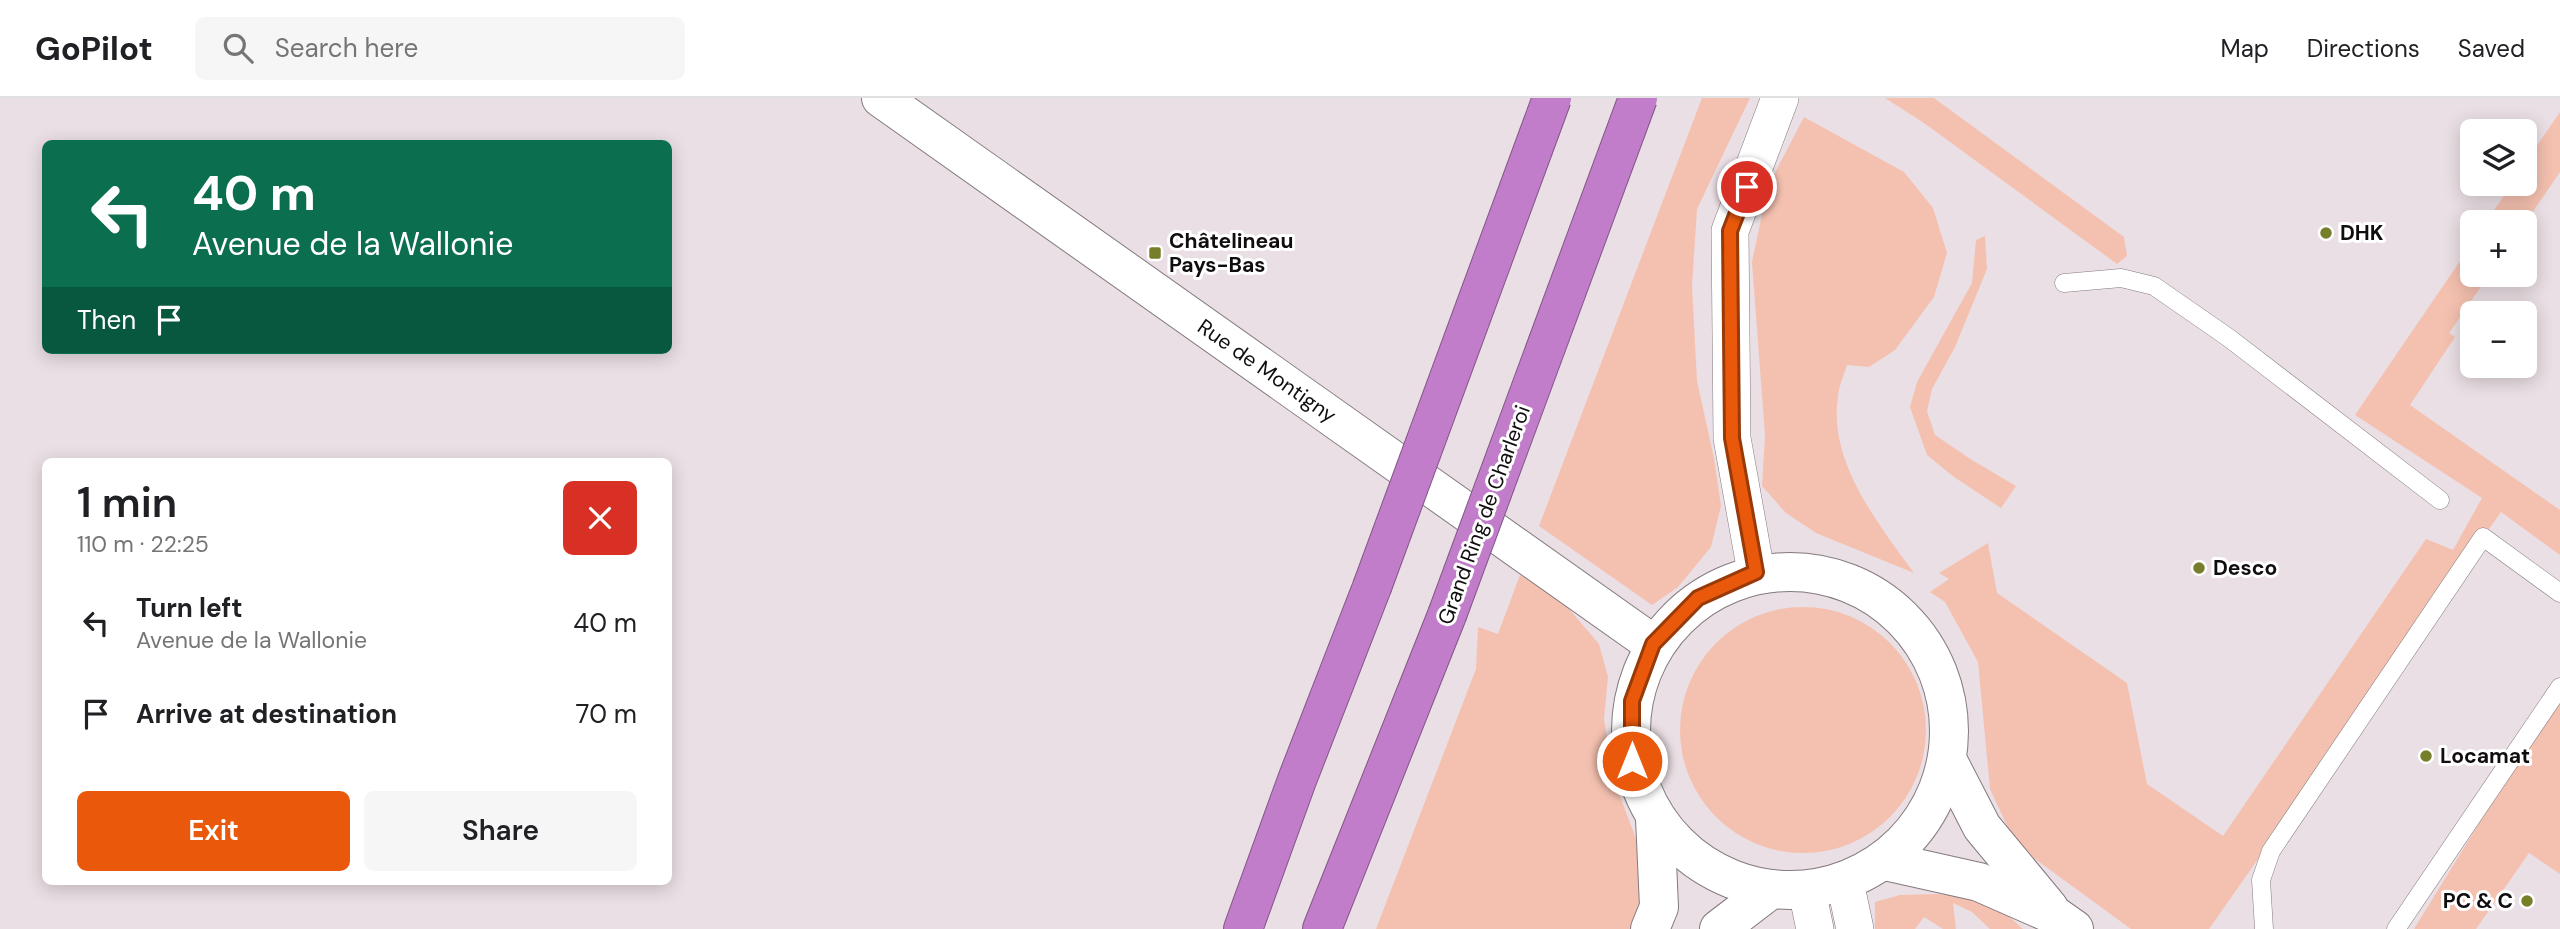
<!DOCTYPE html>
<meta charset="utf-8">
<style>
:root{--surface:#fff;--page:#f6f6f6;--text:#202124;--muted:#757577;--line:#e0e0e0;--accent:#ea580c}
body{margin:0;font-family:"DM Sans",sans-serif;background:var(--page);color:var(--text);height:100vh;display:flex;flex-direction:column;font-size:26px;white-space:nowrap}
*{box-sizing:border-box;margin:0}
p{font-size:23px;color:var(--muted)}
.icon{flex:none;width:38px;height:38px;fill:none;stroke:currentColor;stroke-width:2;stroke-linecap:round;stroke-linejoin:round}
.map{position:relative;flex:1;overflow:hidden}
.side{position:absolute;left:42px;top:360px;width:630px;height:427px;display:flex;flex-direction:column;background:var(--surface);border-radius:10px;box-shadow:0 4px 18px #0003}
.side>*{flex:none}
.hud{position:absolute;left:42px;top:42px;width:630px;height:214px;border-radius:10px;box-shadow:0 4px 18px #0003;background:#0b6e4f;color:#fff;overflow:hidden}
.fabs{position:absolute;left:2460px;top:21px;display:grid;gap:14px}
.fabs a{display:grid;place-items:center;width:77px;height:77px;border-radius:10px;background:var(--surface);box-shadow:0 4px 18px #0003;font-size:35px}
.pin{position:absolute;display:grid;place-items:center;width:60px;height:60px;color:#fff;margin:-30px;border:4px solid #fff;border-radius:50%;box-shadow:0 2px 7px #0007}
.me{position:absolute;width:77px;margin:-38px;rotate:0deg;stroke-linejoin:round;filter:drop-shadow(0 0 5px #0008)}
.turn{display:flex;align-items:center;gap:24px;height:147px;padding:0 35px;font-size:32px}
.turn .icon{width:91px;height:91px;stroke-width:2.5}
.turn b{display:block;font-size:49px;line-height:60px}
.then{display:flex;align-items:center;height:66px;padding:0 35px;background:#0003;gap:14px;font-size:26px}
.round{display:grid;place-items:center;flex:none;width:74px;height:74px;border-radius:10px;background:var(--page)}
.overview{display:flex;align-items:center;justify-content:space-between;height:119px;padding:0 35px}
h1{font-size:42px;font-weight:600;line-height:52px}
.action{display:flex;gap:14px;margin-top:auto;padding:14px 35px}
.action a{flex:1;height:80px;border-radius:10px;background:var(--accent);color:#fff;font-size:28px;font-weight:600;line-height:80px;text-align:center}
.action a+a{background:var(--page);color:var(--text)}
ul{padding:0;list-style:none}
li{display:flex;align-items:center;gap:21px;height:91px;padding:0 35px}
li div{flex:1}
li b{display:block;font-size:26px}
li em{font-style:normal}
header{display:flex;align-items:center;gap:42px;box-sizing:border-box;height:98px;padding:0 35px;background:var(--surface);border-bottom:2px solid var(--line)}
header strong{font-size:33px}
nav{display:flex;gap:38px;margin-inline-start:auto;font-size:24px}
.search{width:490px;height:63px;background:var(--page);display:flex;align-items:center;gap:18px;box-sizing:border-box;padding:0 24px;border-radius:10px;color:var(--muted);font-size:26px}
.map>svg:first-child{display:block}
.green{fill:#f4c1b0}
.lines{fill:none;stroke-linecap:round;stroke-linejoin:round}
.lane-casing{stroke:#837a7e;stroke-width:19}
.street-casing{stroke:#837a7e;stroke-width:38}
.secondary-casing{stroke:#837a7e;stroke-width:40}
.highway-casing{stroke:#835688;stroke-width:40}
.lane{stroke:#fff;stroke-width:18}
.street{stroke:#fff;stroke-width:37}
.secondary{stroke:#fff;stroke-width:38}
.highway{stroke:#c17dc9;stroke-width:38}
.highway-bridge-casing{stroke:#835688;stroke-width:40;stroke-linecap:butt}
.highway-bridge{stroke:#c17dc9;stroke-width:38}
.route-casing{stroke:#983908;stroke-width:18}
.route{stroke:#ea580c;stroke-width:12}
.poi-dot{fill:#777e2a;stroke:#fff;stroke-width:2.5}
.labels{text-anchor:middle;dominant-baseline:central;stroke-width:6;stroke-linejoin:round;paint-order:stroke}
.poi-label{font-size:21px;font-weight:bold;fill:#100d0f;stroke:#fff;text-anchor:start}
.street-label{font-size:21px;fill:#100d0f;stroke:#fff}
</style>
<header>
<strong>GoPilot</strong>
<div class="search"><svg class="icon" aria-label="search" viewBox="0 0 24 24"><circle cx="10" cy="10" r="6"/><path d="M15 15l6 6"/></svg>Search here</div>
<nav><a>Map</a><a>Directions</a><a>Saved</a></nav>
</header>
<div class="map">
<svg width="2560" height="831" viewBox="0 0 2560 831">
<rect width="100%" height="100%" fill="#eadfe4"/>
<g class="green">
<path d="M1702,0H1750L1697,111L1692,188L1697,283L1714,360L1721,408L1711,449L1678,489L1652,507L1539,428Z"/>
<path d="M1885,0H1934L2124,139L2127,158L2117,166L1924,25Z"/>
<path d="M2560,14V74L2525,125L2486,124L2512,86H2525V65Z"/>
<path d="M1804,19L1904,74L1933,110L1947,155L1934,199L1895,252L1869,269L1847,267C1844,277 1839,288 1838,298C1828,364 1878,425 1914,475L1816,435L1786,415L1762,388L1765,338L1752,164L1768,88Z"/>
<path d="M1985,138L1987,171L1955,249L1932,291L1927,313L1935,337L1972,362L2016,388L2001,410L1954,379L1927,357L1910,309L1917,284L1972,185L1976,142Z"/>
<path d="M2473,144V177H2489L2449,235L2455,239L2410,307L2560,412V457L2501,414L2209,831H2131L2016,747L1990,691L1978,564L1945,504L1930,494L1949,481L1939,475L1988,445L1997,495L2127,585L2147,686L2223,738L2426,441L2453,452L2482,400L2355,317Z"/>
<path d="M1520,477L1563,504L1599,546L1608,579L1604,621L1613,680L1641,754L1649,803L1632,831H1376L1476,571L1478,529L1498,536Z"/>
<circle cx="1803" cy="632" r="123"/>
<path d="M2560,594V776L2529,755L2476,831H2414Z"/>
<path d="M1936,796L1988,800L2023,831H1990L1972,814L1953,805L1956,831H1943L1924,819L1915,831H1875V804L1900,797Z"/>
</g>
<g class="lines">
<defs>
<g id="lane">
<path d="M2064,185L2121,180L2154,188L2229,240L2440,402"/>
<path d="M2264,831L2261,782L2271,753L2483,439L2560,495"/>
<path d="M2396,831L2560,589"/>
</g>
<g id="street">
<path d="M1756,474L1732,340L1730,133L1780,0"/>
<path d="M1845,784L1855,831"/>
<path d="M1807,793L1815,831"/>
</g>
<g id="secondary">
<path d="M881,0L1653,546"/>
<circle cx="1790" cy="633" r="159"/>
<path d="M1949,665L1982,729L2049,810"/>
<path d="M1885,763L1979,784L2054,817L2074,831"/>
<path d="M1650,831L1659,809L1655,720"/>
<path d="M1719,831L1770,792"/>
</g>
<g id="highway">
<path d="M1243,831L1297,682L1372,489"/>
<path d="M1322,831L1447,517"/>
</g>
</defs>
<use href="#lane" class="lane-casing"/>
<use href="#street" class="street-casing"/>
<use href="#secondary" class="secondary-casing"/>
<use href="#highway" class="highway-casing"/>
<use href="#lane" class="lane"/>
<use href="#street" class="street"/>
<use href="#secondary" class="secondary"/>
<use href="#highway" class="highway"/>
<defs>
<g id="highway-bridge">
<path d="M1372,489L1552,0"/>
<path d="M1447,517L1638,0"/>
</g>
</defs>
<use href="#highway-bridge" class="highway-bridge-casing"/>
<use href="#highway-bridge" class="highway-bridge"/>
</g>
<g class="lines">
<defs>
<path id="route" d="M1632,663V603L1653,546L1698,500L1756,474L1732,340L1730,133L1747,89"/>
</defs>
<use href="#route" class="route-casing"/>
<use href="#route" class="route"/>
</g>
<g class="poi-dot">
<circle cx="2326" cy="135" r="7"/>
<rect x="1148" y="148" width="14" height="14" rx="3.5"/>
<circle cx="2199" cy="470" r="7"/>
<circle cx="2426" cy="658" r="7"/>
<circle cx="2527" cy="803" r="7"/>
</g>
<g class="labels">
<g class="poi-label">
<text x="2340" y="135">DHK</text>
<text x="1169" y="143">Châtelineau<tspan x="1169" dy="24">Pays-Bas</tspan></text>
<text x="2213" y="470">Desco</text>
<text x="2440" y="658">Locamat</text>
<text x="2513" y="803" text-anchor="end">PC &amp; C</text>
</g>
<g class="street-label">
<text transform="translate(1267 273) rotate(35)">Rue de Montigny</text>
<text transform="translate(1484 417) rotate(-70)">Grand Ring de Charleroi</text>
</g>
</g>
</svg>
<div class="fabs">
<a><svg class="icon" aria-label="layers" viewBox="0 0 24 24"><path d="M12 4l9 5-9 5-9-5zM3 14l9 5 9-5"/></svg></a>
<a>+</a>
<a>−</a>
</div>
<div class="pin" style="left:1747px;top:89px;background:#d93025"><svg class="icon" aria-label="arrive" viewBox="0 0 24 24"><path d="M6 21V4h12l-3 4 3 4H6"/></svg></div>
<svg class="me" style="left:1632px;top:663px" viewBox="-20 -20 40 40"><circle r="17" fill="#ea580c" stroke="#fff" stroke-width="3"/><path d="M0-11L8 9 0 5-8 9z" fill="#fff"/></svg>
<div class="hud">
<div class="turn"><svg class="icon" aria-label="left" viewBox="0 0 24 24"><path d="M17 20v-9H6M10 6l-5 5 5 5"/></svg><div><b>40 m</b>Avenue de la Wallonie</div></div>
<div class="then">Then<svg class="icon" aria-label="arrive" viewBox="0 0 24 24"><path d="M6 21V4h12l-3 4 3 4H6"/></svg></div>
</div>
<section class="side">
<div class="overview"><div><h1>1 min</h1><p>110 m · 22:25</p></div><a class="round" style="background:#d93025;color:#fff"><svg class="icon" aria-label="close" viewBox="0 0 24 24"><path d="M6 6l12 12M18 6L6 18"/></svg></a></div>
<ul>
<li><svg class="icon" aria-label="left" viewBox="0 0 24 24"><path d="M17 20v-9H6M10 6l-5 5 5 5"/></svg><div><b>Turn left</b><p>Avenue de la Wallonie</p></div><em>40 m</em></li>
<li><svg class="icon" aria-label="arrive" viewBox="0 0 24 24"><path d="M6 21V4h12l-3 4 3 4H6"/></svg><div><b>Arrive at destination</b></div><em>70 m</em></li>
</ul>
<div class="action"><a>Exit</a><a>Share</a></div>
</section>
</div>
